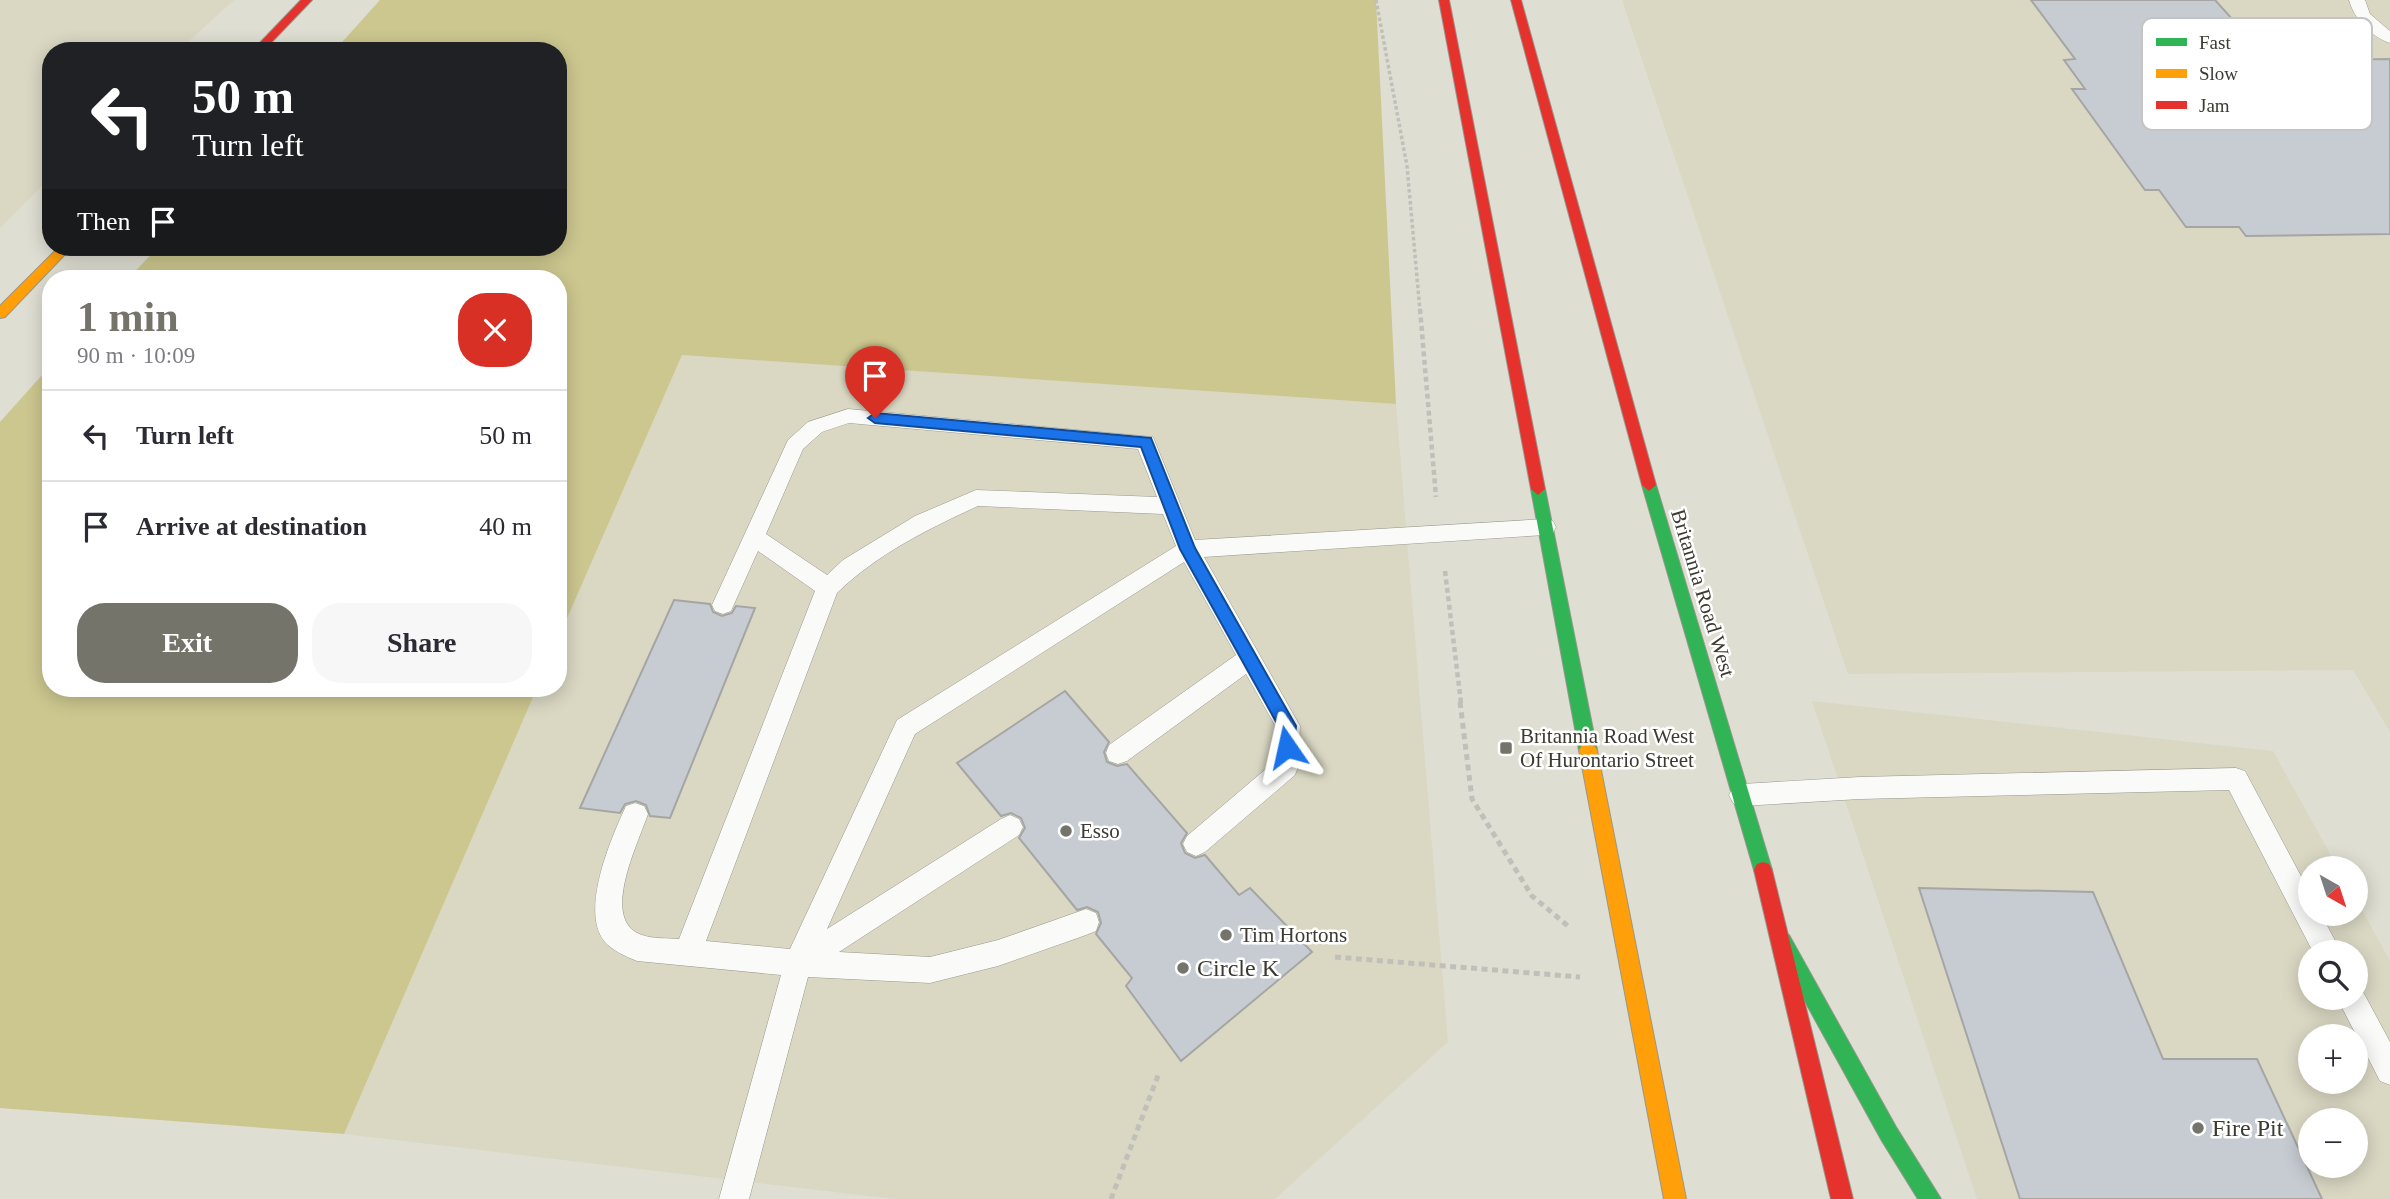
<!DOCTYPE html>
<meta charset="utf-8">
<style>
:root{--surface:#fff;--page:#f7f7f7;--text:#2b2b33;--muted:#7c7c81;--line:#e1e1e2;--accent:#75746a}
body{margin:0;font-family:"Times New Roman",serif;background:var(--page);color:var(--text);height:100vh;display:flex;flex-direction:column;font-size:26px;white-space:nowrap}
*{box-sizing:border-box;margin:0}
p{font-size:23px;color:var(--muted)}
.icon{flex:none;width:38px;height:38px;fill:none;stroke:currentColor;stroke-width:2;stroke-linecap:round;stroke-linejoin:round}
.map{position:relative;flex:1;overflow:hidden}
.sheet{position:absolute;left:42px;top:270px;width:525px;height:427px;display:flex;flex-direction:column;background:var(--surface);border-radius:28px;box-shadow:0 4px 18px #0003}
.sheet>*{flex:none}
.banner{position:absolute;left:42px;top:42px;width:525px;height:214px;border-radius:28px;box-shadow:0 4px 18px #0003;background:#202124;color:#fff;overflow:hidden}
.needle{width:46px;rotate:141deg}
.controls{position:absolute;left:2298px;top:856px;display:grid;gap:14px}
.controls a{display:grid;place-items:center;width:70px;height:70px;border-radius:50%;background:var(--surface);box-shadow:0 4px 18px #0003;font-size:35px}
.pin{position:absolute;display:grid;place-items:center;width:60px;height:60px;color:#fff;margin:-72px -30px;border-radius:50% 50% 50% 0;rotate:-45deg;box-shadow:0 0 7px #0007}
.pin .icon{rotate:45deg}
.me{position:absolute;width:77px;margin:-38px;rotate:349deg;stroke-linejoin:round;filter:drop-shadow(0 0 5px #0008)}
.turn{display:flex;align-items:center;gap:24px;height:147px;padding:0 35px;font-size:32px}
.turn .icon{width:91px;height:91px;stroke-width:2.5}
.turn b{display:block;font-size:49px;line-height:60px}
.then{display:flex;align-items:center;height:66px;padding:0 35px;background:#0003;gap:14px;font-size:26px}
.round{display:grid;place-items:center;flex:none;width:74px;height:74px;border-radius:28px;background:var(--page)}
.summary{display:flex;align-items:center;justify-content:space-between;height:119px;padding:0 35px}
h1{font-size:42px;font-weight:700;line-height:52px;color:var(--accent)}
.primary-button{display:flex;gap:14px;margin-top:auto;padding:14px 35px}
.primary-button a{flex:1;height:80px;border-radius:28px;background:var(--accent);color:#fff;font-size:28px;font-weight:700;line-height:80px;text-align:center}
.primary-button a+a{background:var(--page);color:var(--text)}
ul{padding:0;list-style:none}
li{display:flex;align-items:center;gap:21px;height:91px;padding:0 35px;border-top:2px solid var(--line)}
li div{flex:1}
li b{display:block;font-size:26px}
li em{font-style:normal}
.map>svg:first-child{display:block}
.built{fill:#dad8c3;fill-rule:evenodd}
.green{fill:#ccc78f}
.building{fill:#c7ccd3;stroke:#a5a6a4;stroke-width:2}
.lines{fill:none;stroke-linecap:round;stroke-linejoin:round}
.lane-casing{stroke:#98978e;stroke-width:1}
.fast-casing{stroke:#98978e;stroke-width:2}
.slow-casing{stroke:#98978e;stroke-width:2}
.jam-casing{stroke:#98978e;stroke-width:2}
.path-far2{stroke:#c0bfba;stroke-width:3.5;stroke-dasharray:3.5 2.5;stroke-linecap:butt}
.path-far1{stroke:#c0bfba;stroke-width:4.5;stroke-dasharray:5 3.5;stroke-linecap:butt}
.path{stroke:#c0bfba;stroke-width:5;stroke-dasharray:6 4.5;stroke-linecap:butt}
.lane{fill:#fafaf8;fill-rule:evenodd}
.fast{fill:#30b455;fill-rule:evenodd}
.slow{fill:#ff9f0a;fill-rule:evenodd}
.jam{fill:#e5322d;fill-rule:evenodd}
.route{fill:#1a73e8;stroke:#114b97;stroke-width:2}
.poi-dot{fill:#75746a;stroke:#fff;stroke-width:2.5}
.labels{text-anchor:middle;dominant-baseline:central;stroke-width:5;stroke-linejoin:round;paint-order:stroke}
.street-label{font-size:21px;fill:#3c3b32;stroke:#fff}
.poi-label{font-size:21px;fill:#3c3b32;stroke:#fff;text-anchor:start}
.near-poi-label{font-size:24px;fill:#3c3b32;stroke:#fff;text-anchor:start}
.key{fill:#fff;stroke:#c4c4c2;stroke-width:2}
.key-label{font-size:19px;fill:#3c3b32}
</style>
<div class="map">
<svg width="2390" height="1199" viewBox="0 0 2390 1199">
<rect width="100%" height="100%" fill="#dfded2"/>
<g class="built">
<path d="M0,0H234L178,51H51V177L0,228Z"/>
<path d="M1622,0H2390V732L2353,670L1848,674Z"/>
<path d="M682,355L1396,404L1448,1042L1275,1199H894L344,1134L537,688H558V639Z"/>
<path d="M1812,701L2273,751L2338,868H2310V914H2356V899L2390,961V1199H1977ZM2310,952H2356V998H2310ZM2310,1036H2356V1082H2310ZM2310,1120H2356V1166H2310Z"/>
</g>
<g class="green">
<path d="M380,0H1376L1396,404L682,355L558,639V278H129L158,247H558V51H334Z"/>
<path d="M51,365V688H537L344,1134L0,1108V422Z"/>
</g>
<g class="building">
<path d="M2031,0H2215L2262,52L2321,51L2328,60L2390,59V234L2246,236L2239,227H2186L2159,190H2145L2072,89H2085L2064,60L2075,59Z"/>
<path d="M674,600L710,604L713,612L722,616L732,613L736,606L755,608L670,818L650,816L646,805L636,801L625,804L620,813L580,808Z"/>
<path d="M1065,691L1109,742L1104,752L1107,762L1117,766L1127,764L1187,833L1181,843L1185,853L1195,858L1205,855L1239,895L1250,888L1312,952L1181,1061L1126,986L1132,978L1096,934L1101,923L1098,912L1087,907L1077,910L1019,838L1025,828L1021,818L1011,813L1001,816L957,763Z"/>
<path d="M1919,888L2093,892L2163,1059H2257L2322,1199H2020Z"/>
</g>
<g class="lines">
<defs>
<g id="lane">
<path d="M2349,0H2365L2370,14L2390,31V43C2372,37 2354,19 2349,0Z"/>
<path d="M848,409L1153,437L1195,540L1545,519L1553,521L1556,527L1553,533L1545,535L1204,557L1300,726L1298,767L1295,775L1205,852L1196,856L1187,852L1183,844L1187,836L1274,762L1276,727L1246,674L1127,761L1118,764L1109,761L1106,753L1109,745L1236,655L1184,562L915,734L827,929L1001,819L1010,815L1019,819L1023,827L1019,835L839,952L930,957L998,940L1086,909L1096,913L1099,922L1096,931L1086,935L998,966L930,983L808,977L749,1199H719L781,975L637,961C627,957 611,950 604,941C580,910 611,838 626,806L635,803L644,806L648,814C638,844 599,921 642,935C653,939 668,938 679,939L815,591L758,551L731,611L723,614L715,611L712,605L788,440L808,422ZM849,423L1138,449L1157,497L976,490L915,516L843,560L827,575L766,534L803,449L822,432ZM978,506L1163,514L1176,546L897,720L790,949L706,941L837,593C877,554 928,529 978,506Z"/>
<path d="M2236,768L2245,771L2310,893V914H2321L2341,952H2313L2229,790L1860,799L1742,806L1733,803L1729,795L1733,787L1742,784L1860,777Z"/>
<path d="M2356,986L2361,988L2390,1042V1085L2380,1081L2337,998H2356Z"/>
</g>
<g id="fast">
<path d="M1649,479L1656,485L1772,870L1769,876L1763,878L1757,876L1754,870L1642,485Z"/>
<path d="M1538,483L1545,489L1597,750L1594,755L1588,757L1582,755L1579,750L1531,489Z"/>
<path d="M1782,932L1789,935L1896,1127L1941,1199H1918L1882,1141L1775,947L1773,941L1775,935Z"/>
</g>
<g id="slow">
<path d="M59,247H72L5,317L0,318V306Z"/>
<path d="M1588,743L1594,745L1597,750L1686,1199H1664L1579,750L1582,745Z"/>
</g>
<g id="jam">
<path d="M301,0H312L263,51H252Z"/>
<path d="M1439,0H1449L1545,489L1538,495L1531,489Z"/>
<path d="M1511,0H1521L1656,485L1649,491L1642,485Z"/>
<path d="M1763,862L1769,864L1772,870L1853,1199H1831L1754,870L1757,864Z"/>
</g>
</defs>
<use href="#lane" class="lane-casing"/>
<use href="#fast" class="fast-casing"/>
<use href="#slow" class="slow-casing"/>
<use href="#jam" class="jam-casing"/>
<path class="path-far2" d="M1376,0L1407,166L1420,311"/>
<g class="path-far1">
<path d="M1420,309L1436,497"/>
<path d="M1445,571L1461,703"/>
</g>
<g class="path">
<path d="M1460,702L1472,799L1532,896L1568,926"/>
<path d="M1335,957L1580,977"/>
<path d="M1111,1199L1159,1073"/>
</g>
<use href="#lane" class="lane"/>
<use href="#fast" class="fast"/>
<use href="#slow" class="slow"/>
<use href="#jam" class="jam"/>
</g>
<path class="route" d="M875,413L1151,438L1195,548L1296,726L1293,752H1281L1279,727L1180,549L1141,447L875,423L868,418Z"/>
<g class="poi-dot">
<rect x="1499" y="741" width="14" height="14" rx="3.5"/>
<circle cx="1066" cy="831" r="7"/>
<circle cx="1226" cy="935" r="7"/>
<circle cx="1183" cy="968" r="7"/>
<circle cx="2198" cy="1128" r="7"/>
</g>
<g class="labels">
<g class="street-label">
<text transform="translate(1703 593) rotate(73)">Britannia Road West</text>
</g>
<g class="poi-label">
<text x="1520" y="736">Britannia Road West<tspan x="1520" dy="24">Of Hurontario Street</tspan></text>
<text x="1080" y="831">Esso</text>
<text x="1240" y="935">Tim Hortons</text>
</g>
<g class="near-poi-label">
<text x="1197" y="968">Circle K</text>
<text x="2212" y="1128">Fire Pit</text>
</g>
</g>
<rect x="2142" y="18" width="230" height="112" rx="10" class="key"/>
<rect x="2156" y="38" width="31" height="8" fill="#30b455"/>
<rect x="2156" y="69" width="31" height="9" fill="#ff9f0a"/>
<rect x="2156" y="101" width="31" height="8" fill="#e5322d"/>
<g class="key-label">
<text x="2199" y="49">Fast</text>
<text x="2199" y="80">Slow</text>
<text x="2199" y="112">Jam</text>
</g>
</svg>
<div class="controls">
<a><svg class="needle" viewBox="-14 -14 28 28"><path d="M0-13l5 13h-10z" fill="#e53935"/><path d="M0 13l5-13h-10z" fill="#7c7c81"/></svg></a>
<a><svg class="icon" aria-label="search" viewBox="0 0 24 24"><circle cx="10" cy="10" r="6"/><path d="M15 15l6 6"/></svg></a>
<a>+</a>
<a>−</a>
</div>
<div class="pin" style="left:875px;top:418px;background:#d93025"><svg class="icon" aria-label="arrive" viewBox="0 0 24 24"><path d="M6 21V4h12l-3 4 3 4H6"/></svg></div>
<svg class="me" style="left:1287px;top:747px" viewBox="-20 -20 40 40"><path d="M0-17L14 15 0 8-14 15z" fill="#1a73e8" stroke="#fff" stroke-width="4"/></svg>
<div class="banner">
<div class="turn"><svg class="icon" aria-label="left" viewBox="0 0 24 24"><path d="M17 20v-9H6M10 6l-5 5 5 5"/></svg><div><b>50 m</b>Turn left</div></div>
<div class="then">Then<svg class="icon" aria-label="arrive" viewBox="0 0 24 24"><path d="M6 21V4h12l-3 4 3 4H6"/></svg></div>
</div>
<section class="sheet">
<div class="summary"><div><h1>1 min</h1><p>90 m · 10:09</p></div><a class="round" style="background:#d93025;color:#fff"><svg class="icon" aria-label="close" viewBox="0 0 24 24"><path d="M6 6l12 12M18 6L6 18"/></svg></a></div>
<ul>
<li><svg class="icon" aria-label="left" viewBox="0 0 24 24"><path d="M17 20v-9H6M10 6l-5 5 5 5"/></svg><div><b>Turn left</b></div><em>50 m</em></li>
<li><svg class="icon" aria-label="arrive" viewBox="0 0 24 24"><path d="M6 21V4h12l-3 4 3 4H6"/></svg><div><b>Arrive at destination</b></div><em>40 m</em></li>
</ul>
<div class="primary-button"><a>Exit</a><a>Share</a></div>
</section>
</div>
